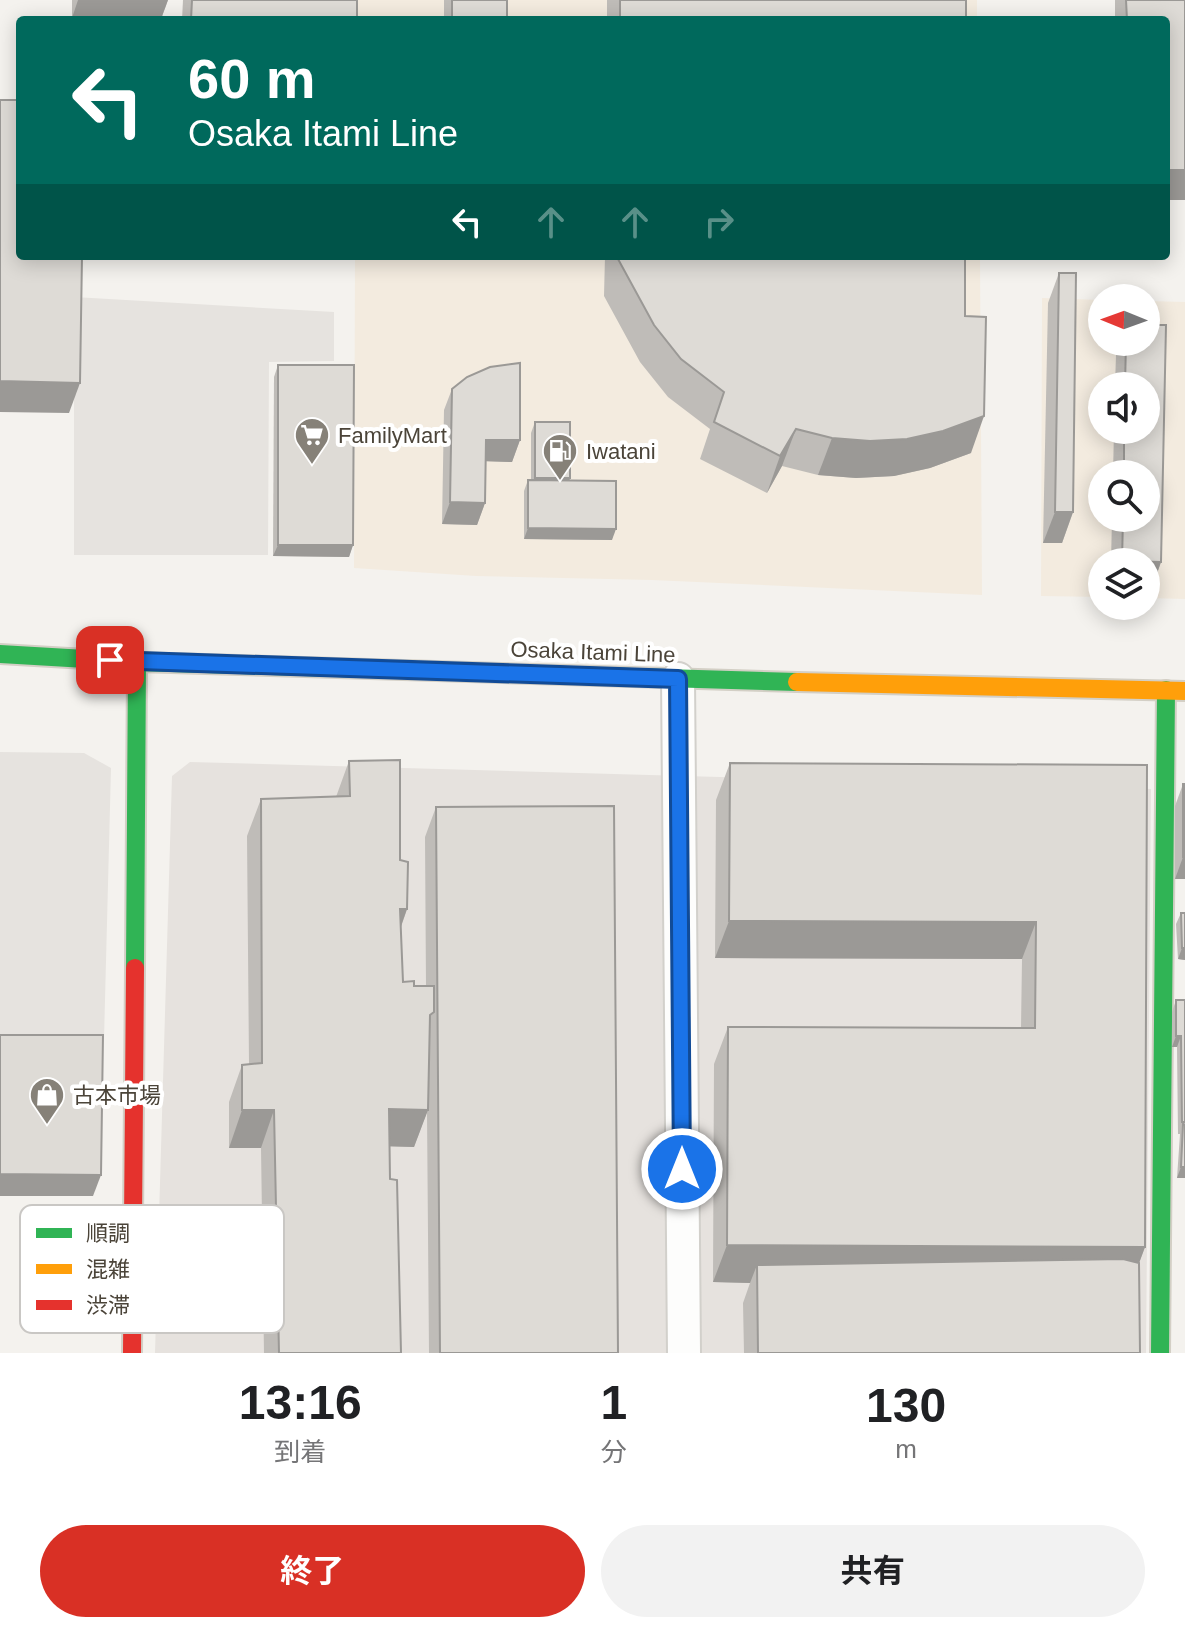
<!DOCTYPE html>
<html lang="ja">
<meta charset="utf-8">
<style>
:root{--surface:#fff;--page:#f2f2f2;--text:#202124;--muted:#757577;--accent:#d93025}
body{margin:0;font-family:Arial,"Noto Sans JP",sans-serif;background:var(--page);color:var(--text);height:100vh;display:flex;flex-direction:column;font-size:30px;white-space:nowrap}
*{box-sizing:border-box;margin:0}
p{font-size:26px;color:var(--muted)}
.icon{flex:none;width:44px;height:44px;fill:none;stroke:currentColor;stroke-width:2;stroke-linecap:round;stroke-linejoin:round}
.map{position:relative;height:1353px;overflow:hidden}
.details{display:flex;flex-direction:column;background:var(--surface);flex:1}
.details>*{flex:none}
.guide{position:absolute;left:16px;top:16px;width:1154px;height:244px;border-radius:8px;box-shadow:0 4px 20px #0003;background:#00695c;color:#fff;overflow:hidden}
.needle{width:52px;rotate:271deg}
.buttons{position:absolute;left:1088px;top:284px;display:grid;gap:16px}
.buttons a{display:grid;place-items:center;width:72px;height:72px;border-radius:50%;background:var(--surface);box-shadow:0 4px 20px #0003;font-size:40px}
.pin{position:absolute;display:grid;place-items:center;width:68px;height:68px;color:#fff;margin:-34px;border-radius:16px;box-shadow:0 4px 12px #0006}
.me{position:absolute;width:88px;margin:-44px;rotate:0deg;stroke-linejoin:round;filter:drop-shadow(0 0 6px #0008)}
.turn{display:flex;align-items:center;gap:28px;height:168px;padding:0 40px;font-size:36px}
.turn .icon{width:104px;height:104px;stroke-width:2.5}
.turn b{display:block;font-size:56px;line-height:68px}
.lanes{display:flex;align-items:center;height:76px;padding:0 40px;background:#0003;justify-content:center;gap:40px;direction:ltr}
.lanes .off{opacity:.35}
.eta{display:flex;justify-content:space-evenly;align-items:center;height:136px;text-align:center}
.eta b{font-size:48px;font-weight:700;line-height:56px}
.action{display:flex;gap:16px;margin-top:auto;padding:16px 40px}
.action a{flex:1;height:92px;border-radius:48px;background:var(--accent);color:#fff;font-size:32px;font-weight:700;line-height:92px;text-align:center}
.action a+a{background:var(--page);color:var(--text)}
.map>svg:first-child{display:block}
.commercial{fill:#f3ebdf;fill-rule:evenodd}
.industrial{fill:#e6e2de}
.parking{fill:#e6e3df}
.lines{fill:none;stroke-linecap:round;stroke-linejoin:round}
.lane-casing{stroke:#d2d0cb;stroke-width:36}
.fast-casing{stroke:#d3cfc5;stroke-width:22}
.slow-casing{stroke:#d3cfc5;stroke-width:22}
.jam-casing{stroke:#d3cfc5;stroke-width:22}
.lane{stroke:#fdfdfc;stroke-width:32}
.fast{stroke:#30b455;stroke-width:18}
.slow{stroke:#ff9f0a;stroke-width:18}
.jam{stroke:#e5322d;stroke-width:18}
.wall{fill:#bfbcb8}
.shaded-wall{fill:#9b9996}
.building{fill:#dedbd6;stroke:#9b9996;stroke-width:2}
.route-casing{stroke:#114b97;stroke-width:20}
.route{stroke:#1a73e8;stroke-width:14}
.labels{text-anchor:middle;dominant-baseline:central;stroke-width:8;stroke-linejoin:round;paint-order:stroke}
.poi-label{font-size:22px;fill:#4b4439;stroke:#fff;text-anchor:start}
.street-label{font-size:22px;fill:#4b4439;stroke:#fff}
.key{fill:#fff;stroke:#c9c7c4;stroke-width:2}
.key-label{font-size:22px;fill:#4b4439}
</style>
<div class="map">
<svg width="1185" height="1353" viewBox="0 0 1185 1353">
<rect width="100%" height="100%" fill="#f4f2ee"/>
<g class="commercial">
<rect x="356" y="0" width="621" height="20"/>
<path d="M355,256H980L982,595L652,580L476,576L354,568Z"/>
<path d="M1042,298L1102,300V342H1146V301L1185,302V599L1146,598V562H1102V597L1041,596ZM1102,386H1146V430H1102ZM1102,474H1146V518H1102Z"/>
</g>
<path class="industrial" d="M190,762L1151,789L1146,1353H155L172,776Z"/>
<g class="parking">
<path d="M74,297L334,312V361L269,362L268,555H74Z"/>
<path d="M0,752L84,753L111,768L104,1039L0,1040Z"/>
</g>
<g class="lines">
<defs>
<path id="lane" d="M678,679L684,1353"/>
<g id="fast">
<path d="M0,654L137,662L797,682"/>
<path d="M135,968L137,662"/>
<path d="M1160,1353L1166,690"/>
</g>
<path id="slow" d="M797,682L1185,691"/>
<path id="jam" d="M132,1353L135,968"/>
</defs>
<use href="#lane" class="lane-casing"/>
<use href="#fast" class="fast-casing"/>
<use href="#slow" class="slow-casing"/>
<use href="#jam" class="jam-casing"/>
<use href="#lane" class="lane"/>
<use href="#fast" class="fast"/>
<use href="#slow" class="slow"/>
<use href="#jam" class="jam"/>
</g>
<g class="wall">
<path d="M72,0H168L161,19L72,18Z"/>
<path d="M183,0H357V20H182Z"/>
<rect x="444" y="0" width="63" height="20"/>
<rect x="607" y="0" width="359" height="20"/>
<path d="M1115,0H1185V200H1166V20H1115Z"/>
<path d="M605,256H965V316L971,453L930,468L894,476L856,478L818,475L782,466L767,493L700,459L710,429L668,397L640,362L604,296Z"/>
<path d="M1059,273L1073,512L1062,543H1043L1048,303Z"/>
<path d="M1120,342H1146L1161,562L1150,593L1146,592V562H1111L1112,518H1146V474H1113L1114,430H1146V386H1115L1116,355Z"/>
<path d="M278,365L353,545L349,557L273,556L274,377Z"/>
<path d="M452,389L520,440L512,462L486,461L485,503L477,525L442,524L444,410Z"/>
<path d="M535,422L570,480L612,540L524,539V491L528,480H531V433Z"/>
<path d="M349,761L400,860L407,909L401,927L403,982L414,986H426L425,837L436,807L618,1353H429L427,1112L414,1147L389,1146L390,1179L401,1353H264L261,1148H229V1102L242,1065L249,1064L247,836L261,799L336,797Z"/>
<path d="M730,763L1147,765L1145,1247L1139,1263L1140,1353H744L743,1303L750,1283L713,1282L714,1064L728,1027L1021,1028L1022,959L715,958L716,800Z"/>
<path d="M1183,784L1185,879H1175V806Z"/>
<path d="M1185,907V960L1178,959L1176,924L1181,913H1185Z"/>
<path d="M1176,1000H1185V1178H1177L1180,1134H1178L1177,1047H1172V1012Z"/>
</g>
<g class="shaded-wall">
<path d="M78,0H168L161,19L72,18Z"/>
<rect x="1166" y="170" width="19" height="30"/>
<path d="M0,381L80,383L69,413L0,412Z"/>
<path d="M984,416L971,453L930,468L894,476L856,478L818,475L832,438Z"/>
<path d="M796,429L782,466L767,493L780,456Z"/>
<path d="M486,440H520L512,462L478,461Z"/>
<path d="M535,478H570L566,490L531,489Z"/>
<path d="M450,502L485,503L477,525L442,524Z"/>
<path d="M1055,512H1073L1062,543H1043Z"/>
<path d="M528,528L616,529L612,540L524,539Z"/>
<path d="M278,545H353L349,557L273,556Z"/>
<path d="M1146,562H1161L1150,593L1146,592Z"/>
<path d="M1183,857H1185V879H1175Z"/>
<path d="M400,909H407L394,946Z"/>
<path d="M729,921L1036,922L1022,959L715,958Z"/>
<path d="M1182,948H1185V960L1178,959Z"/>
<path d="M1176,1036H1181L1177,1047H1172Z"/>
<path d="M389,1109L428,1110L414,1147L375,1146Z"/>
<path d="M242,1110H274L261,1148H229Z"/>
<path d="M1181,1167H1185V1178H1177Z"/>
<path d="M0,1174L101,1175L93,1196H0Z"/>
<path d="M727,1245L1145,1247L1131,1285L757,1265L750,1283L713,1282Z"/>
</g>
<g class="building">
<path d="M192,0H357V20H191Z"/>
<rect x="452" y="0" width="55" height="20"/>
<rect x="620" y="0" width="346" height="20"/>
<path d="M1126,0H1185V170H1166V20H1127Z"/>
<path d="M0,100H20V256H82L80,383L0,381Z"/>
<path d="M618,256H965V316L986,317L984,416L943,431L907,439L870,441L832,438L796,429L780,456L714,422L724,392L681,359L654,325L618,259Z"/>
<path d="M1059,273H1076L1073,512H1055Z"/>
<path d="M1146,325H1166L1161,562L1122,561L1123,518H1146V474H1124V430H1146V386H1125L1126,342H1146Z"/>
<path d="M520,363V440H486L485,503L450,502L452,389L467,377L490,367Z"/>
<path d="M278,365H354L353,545H278Z"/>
<rect x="535" y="422" width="35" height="56"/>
<path d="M528,480L616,481V529L528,528Z"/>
<path d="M400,760V860L408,862L407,909H400L403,982L414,981V986H434V1012L430,1015L428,1110L389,1109L390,1179L397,1180L401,1353H279L274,1110H242V1065L262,1063L261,799L350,796L349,761Z"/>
<path d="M730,763L1147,765L1145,1247L727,1245L728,1027L1035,1028L1036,922L729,921Z"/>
<rect x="1183" y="784" width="2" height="73"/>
<path d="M614,806L618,1353H440L436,807Z"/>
<path d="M1181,913H1185V948H1182Z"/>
<path d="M1176,1000H1185V1122H1182L1181,1036H1176Z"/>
<path d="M0,1035H103L101,1175L0,1174Z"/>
<path d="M1183,1124L1185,1125V1167H1181Z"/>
<path d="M1123,1259L1139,1263L1140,1353H758L757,1265Z"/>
</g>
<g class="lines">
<defs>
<path id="route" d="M110,660L678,679L682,1169"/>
</defs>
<use href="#route" class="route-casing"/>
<use href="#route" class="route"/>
</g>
<defs>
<symbol id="supermarket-pin" viewBox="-11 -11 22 30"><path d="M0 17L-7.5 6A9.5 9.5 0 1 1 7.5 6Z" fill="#868178" stroke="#fff"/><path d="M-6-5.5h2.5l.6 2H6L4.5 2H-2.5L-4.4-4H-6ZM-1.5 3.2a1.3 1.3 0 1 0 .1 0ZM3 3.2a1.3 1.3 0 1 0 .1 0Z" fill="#fff"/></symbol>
<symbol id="fuel-pin" viewBox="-11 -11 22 30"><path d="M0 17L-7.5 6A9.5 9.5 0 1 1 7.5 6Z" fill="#868178" stroke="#fff"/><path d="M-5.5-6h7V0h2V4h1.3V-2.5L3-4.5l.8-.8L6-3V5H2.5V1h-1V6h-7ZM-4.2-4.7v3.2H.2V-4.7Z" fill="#fff"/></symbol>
<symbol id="shop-pin" viewBox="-11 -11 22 30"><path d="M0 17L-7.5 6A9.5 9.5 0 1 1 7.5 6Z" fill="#868178" stroke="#fff"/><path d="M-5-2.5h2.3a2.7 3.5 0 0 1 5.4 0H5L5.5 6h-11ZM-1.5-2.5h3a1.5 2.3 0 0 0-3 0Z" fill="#fff"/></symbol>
</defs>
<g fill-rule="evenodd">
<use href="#supermarket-pin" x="292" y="415" width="40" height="54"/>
<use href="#fuel-pin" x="540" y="431" width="40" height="54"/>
<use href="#shop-pin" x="27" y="1075" width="40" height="54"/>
</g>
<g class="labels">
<g class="poi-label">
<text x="338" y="435">FamilyMart</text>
<text x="586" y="451">Iwatani</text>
<text x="73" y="1095">古本市場</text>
</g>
<g class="street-label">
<text transform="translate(593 652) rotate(2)">Osaka Itami Line</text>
</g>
</g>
<rect x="20" y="1205" width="264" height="128" rx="12" class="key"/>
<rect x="36" y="1228" width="36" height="10" fill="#30b455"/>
<rect x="36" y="1264" width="36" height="10" fill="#ff9f0a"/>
<rect x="36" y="1300" width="36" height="10" fill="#e5322d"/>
<g class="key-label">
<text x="86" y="1241">順調</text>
<text x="86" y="1277">混雑</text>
<text x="86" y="1313">渋滞</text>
</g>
</svg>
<div class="buttons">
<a><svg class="needle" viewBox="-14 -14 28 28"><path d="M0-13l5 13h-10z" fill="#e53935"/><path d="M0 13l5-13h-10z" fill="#757577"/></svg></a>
<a><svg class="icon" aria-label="sound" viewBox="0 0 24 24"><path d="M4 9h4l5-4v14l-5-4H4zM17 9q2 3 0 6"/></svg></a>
<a><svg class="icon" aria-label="search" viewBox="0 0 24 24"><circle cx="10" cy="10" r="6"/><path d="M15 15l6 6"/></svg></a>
<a><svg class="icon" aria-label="layers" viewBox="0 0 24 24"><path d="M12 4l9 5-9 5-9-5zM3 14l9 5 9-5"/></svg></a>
</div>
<div class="pin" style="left:110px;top:660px;background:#d93025"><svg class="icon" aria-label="arrive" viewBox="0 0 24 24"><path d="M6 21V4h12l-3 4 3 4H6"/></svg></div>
<svg class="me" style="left:682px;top:1169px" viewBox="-20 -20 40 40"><circle r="17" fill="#1a73e8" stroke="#fff" stroke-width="3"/><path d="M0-11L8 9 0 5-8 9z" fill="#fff"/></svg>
<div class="guide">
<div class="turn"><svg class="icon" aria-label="left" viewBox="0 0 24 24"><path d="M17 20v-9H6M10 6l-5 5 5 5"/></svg><div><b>60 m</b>Osaka Itami Line</div></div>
<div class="lanes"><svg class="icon" aria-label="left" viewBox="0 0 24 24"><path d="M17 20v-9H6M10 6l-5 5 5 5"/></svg><svg class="icon off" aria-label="ahead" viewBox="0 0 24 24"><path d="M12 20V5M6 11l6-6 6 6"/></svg><svg class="icon off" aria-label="ahead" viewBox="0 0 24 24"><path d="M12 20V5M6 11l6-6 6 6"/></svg><svg class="icon off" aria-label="right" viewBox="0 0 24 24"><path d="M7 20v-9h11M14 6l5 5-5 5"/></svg></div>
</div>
</div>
<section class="details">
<div class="eta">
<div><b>13:16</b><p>到着</p></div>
<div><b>1</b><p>分</p></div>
<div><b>130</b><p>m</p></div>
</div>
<div class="action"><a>終了</a><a>共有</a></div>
</section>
